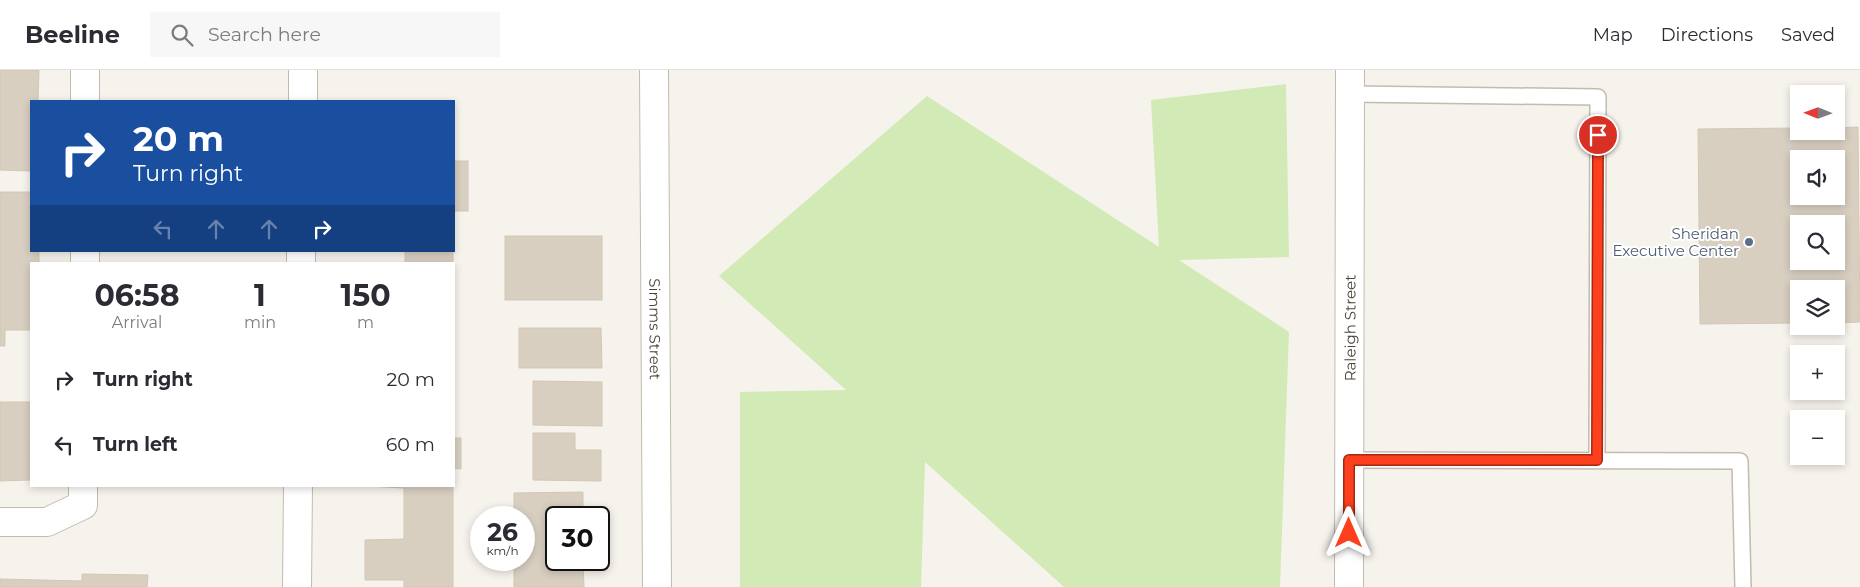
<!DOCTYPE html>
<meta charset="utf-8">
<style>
:root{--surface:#fff;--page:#f7f7f7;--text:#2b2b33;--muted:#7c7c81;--line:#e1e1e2}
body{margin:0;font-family:Montserrat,sans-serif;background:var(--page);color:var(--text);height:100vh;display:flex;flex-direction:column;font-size:19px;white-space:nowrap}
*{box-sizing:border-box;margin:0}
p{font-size:16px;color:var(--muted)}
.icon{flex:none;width:28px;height:28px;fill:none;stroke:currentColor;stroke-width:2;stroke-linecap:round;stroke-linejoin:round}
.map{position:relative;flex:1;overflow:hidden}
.drawer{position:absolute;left:30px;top:192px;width:425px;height:225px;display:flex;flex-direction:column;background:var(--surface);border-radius:0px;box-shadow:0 2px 8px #0003}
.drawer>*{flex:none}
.banner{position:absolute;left:30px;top:30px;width:425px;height:152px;border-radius:0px;box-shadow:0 2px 8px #0003;background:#1a4fa0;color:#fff;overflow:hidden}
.needle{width:32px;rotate:271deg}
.fabs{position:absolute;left:1790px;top:15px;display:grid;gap:10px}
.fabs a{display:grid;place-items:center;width:55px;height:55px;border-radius:0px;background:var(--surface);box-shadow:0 2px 8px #0003;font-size:25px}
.speed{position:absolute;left:470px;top:436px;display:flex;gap:10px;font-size:25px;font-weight:700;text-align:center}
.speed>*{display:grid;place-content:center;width:65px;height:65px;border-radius:50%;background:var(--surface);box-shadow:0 2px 8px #0003;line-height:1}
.speed small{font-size:12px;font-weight:400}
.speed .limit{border:2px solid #111;border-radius:8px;background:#fff;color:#111}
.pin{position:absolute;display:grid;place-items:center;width:42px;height:42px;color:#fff;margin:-21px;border:2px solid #fff;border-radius:50%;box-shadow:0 1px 5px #0007}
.me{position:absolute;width:55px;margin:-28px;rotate:0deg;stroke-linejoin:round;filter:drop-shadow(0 0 4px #0008)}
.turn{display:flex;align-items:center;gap:18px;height:105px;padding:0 20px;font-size:22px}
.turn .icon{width:65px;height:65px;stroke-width:2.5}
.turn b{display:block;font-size:35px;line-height:42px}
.lanes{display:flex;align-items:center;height:48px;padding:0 20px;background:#0003;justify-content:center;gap:25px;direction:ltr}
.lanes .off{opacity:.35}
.eta{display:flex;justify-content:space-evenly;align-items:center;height:85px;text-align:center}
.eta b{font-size:30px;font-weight:700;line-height:35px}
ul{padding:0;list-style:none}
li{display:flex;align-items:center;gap:15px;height:65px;padding:0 20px}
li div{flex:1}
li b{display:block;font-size:19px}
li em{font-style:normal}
header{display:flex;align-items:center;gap:30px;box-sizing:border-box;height:70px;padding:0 25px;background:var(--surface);border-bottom:1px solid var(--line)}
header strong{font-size:24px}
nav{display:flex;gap:28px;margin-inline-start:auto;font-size:18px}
.search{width:350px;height:45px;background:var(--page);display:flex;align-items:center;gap:12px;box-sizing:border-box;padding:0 18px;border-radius:0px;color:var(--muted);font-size:19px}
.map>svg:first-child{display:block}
.green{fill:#d2eab5}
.building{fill:#d8cfc1;stroke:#d3c7b4;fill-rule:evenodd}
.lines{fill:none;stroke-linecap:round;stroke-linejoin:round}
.service-casing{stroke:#c2bbae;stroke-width:18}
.minor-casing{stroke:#c2bbae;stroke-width:30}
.service{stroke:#fff;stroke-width:15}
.minor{stroke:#fff;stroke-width:28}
.route-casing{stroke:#a42913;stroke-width:12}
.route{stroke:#fc3f1d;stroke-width:9}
.service-dot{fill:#5c6f8a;stroke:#fff;stroke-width:2}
.labels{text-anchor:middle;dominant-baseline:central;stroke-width:4;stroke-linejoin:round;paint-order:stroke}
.service-label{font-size:15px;fill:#4e5e75;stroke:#fff;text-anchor:end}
.street-label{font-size:15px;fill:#4b4439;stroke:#fff}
</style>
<header>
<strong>Beeline</strong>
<div class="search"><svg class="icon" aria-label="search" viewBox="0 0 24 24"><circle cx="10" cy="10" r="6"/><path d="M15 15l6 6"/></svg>Search here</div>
<nav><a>Map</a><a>Directions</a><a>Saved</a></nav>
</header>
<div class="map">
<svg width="1860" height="517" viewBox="0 0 1860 517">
<rect width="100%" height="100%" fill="#f6f3ec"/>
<path class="green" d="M1286,14L1289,187L1179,190L1289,262L1280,517H1064L925,392L921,517H740V322L846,320L719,206L927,26L1159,177L1151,30Z"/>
<g class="building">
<path d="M0,0H39L38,31H31V101L0,100Z"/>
<path d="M1858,57L1860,252L1836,253V219H1799V253L1700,254L1698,59L1799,58V61H1836V58ZM1799,89H1836V126H1799ZM1799,154H1836V191H1799Z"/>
<rect x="454" y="91" width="14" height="50"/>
<path d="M0,122H31V181H39V194H31V260H5V276H0Z"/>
<rect x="505" y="166" width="97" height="64"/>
<path d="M405,181H453V194H364L405,193Z"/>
<path d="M519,258H601L602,298H519Z"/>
<path d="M533,311L602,312V356L533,355Z"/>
<path d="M0,332H31L30,410L0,411Z"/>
<path d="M533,363H575V380H601V411L533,410Z"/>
<path d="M454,368H461V399L454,398Z"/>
<path d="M366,416H453V517H404V510H365V470L404,469V418Z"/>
<path d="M583,422V448H556V490H583L584,517H514V490H524V448H514V423Z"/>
<path d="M82,504L148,505L147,517H0V509L82,511Z"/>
</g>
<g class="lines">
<defs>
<g id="service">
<path d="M1350,24L1598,27L1597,390"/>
<path d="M1349,390L1740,391L1743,517"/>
</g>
<g id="minor">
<path d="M85,0V31"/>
<path id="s1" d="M654,0L657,517"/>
<path d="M303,31V0"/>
<path d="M85,194V181"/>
<path d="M301,194V181"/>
<path d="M0,452H47L83,435V416"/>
<path d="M297,517L298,416"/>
<path id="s2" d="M1349,517L1350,0"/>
</g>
</defs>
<use href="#service" class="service-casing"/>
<use href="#minor" class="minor-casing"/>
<use href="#service" class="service"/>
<use href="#minor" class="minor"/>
</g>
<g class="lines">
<defs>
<path id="route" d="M1349,463V390H1597L1598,65"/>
</defs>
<use href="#route" class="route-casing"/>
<use href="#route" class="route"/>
</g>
<circle class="service-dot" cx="1749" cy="172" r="5"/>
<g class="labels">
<g class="service-label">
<text x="1739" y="163">Sheridan<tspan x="1739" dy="17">Executive Center</tspan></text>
</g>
<g class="street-label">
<text stroke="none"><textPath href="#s1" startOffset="259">Simms Street</textPath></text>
<text stroke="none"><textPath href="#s2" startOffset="259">Raleigh Street</textPath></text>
</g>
</g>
</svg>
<div class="fabs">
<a><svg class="needle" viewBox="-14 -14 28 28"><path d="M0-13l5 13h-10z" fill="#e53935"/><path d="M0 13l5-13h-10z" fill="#7c7c81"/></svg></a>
<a><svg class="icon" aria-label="sound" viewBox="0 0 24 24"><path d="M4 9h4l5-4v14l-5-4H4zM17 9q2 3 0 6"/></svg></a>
<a><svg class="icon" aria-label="search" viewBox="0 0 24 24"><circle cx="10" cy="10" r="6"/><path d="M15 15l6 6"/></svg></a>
<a><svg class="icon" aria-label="layers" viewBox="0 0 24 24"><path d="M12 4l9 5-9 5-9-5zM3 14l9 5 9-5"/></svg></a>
<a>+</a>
<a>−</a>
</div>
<div class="speed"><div>26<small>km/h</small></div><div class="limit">30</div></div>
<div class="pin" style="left:1598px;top:65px;background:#d93025"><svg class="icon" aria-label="arrive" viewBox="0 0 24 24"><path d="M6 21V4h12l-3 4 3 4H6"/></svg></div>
<svg class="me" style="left:1349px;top:463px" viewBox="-20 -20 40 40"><path d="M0-17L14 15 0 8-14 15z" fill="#fc3f1d" stroke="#fff" stroke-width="4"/></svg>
<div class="banner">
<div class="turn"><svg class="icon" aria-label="right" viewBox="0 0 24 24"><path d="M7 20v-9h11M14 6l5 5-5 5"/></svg><div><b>20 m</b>Turn right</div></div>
<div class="lanes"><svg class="icon off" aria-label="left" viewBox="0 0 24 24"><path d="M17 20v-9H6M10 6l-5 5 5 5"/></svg><svg class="icon off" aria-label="ahead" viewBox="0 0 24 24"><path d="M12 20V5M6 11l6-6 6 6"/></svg><svg class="icon off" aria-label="ahead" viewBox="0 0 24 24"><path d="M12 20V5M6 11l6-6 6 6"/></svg><svg class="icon" aria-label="right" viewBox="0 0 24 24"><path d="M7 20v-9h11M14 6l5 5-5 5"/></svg></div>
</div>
<section class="drawer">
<div class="eta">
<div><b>06:58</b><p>Arrival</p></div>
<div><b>1</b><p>min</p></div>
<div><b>150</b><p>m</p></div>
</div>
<ul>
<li><svg class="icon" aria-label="right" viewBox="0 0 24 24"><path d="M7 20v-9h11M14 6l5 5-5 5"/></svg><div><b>Turn right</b></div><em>20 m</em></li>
<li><svg class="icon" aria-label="left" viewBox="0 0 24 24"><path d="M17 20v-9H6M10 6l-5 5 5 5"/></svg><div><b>Turn left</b></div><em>60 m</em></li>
</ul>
</section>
</div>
